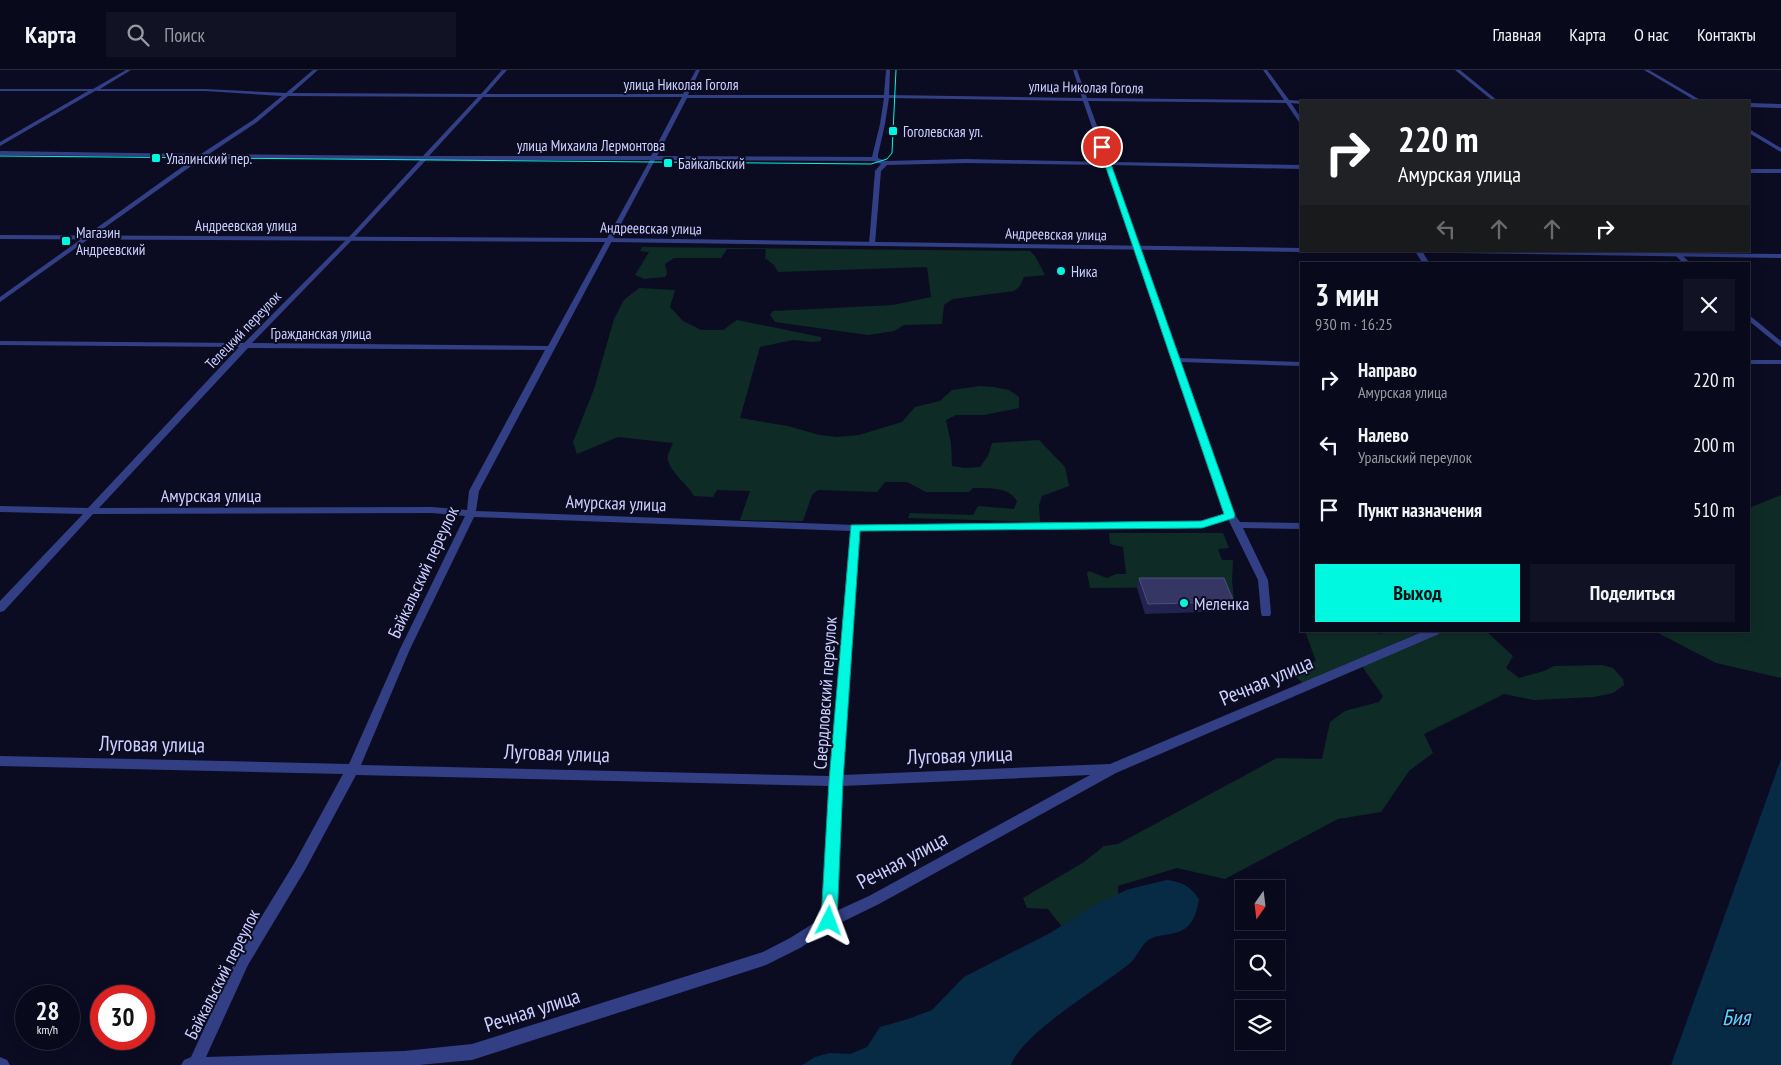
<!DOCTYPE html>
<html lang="ru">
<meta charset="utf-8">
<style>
:root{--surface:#08091a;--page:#111223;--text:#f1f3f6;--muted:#989aa2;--line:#292a39;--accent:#00f7e0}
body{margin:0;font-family:"PT Sans Narrow",sans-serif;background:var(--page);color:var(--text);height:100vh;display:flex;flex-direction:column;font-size:19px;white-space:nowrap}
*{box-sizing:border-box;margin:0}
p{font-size:16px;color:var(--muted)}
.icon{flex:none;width:28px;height:28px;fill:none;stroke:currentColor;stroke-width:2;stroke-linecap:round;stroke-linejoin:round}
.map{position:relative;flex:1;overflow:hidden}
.side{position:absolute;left:1300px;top:192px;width:450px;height:370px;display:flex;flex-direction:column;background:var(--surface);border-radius:0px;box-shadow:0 2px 12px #0003,0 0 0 1px var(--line)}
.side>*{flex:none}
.banner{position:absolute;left:1300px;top:30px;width:450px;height:152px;border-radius:0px;box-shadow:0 2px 12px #0003,0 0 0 1px var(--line);background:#202124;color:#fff;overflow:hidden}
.needle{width:32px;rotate:194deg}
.controls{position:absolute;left:1235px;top:810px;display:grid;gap:10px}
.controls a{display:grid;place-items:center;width:50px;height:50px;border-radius:0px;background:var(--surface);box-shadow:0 2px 12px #0003,0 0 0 1px var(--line);font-size:25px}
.speed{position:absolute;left:15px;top:915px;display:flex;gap:10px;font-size:25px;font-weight:700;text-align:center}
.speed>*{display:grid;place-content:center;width:65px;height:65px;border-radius:50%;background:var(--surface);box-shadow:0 2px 12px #0003,0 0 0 1px var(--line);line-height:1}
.speed small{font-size:12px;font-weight:400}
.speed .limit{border:8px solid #d22;background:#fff;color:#111}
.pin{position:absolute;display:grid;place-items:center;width:42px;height:42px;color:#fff;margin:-21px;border:2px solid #fff;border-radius:50%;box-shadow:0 1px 5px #0007}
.me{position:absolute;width:55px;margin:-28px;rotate:3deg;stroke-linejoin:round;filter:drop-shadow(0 0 4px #0008)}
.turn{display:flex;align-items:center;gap:18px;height:105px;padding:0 15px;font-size:22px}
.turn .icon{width:65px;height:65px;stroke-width:2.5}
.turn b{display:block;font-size:35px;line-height:42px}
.lanes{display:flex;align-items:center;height:48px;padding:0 15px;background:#0003;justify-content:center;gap:25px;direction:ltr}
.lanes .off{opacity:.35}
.round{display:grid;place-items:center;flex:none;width:52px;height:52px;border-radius:0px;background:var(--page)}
.head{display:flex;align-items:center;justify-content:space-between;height:85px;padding:0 15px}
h1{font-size:30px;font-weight:600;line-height:38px}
.action{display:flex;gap:10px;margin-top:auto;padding:10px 15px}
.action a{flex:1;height:58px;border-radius:0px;background:var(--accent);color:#111;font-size:20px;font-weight:600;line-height:58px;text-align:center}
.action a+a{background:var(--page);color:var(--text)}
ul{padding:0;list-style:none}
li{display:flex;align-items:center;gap:15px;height:65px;padding:0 15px}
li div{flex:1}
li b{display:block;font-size:19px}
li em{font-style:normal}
header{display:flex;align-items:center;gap:30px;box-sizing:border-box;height:70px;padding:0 25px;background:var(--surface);border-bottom:1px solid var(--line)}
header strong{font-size:24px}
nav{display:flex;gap:28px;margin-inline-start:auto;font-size:18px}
.search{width:350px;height:45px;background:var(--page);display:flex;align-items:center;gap:12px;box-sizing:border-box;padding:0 18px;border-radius:0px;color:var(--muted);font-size:19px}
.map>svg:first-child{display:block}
.green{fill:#0e2c25}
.water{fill:#072a45}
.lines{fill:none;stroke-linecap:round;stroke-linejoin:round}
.minor{fill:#323f85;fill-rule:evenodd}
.tertiary{fill:#323f85;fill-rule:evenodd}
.tram{stroke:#00f7e0;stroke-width:1}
.wall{fill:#232351}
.building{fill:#353664;stroke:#4d4e7c}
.route{fill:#00f7e0;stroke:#00a192}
.poi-dot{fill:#00f7e0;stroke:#0b0c22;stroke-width:2}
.labels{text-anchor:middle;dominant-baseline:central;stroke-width:4;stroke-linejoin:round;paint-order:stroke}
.far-street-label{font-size:15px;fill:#ccd0ff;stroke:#0b0c22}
.far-poi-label{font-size:15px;fill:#ccd0ff;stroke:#0b0c22;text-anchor:start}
.street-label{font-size:18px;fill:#ccd0ff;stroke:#0b0c22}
.poi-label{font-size:18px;fill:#ccd0ff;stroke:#0b0c22;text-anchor:start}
.near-street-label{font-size:21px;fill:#ccd0ff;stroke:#0b0c22}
.near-water-label{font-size:22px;font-style:italic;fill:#5ad3ff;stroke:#0b0c22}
</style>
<header>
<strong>Карта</strong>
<div class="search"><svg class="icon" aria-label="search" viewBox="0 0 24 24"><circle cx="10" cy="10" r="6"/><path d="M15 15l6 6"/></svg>Поиск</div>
<nav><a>Главная</a><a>Карта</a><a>О нас</a><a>Контакты</a></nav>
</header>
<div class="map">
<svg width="1781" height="995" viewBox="0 0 1781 995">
<rect width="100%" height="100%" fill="#0b0c22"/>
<g class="green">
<path d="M642,177L1030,181L1035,186L1045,205L1024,207L1020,216L1014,221L953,229L944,235L942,254L904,255L894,261L868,265L775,252L770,245L773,241L893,235L931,227L927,197L778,202L774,195L765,188L766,179H727L721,188H674L665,194L667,204L665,207L644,209L635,205L649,182L640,181Z"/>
<path d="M639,218L675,220L670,237L683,251L701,260H723L737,250L821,267V271L813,272L793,270L760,277L740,348L788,356L819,365L837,367L859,365L902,352L915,337L940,331L952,320L980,316L994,317L1009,320L1019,327V338L984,345H956L946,350L951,373L952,396L965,398L980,397L988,386L992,373L1039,370L1065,397L1069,416L1042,426L1039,435L1040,452L908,448L910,443L973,445L978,436L1014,439L1017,431C1008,416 989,419 973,418L969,422H926L907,412H885L877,422L818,420L812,425L803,451L740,450L750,421L717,420L713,427L694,426C688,414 665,399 668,385C669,381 672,376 673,373L618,367L577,384L573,372L594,319L614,249L624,230Z"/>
<path d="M1781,425V608L1716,593L1654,561H1749V438Z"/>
<path d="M1109,463H1223L1229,478L1218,479L1222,490H1233L1232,511L1234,528H1227L1223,517L1090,518L1087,503L1089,501L1107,508L1116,504H1126L1123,477L1110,474Z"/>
<path d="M1305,561H1378L1379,564L1389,561H1423L1303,613L1290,602L1316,591Z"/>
<path d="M1442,561H1486L1513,586L1506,598L1519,608L1544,601L1554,596L1602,595L1613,598L1623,609L1624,615L1613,623L1594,627L1534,630L1504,624L1424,664L1433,683L1409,701L1381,742L1338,749L1225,809L1177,798L1118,816L1119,862L1071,868L1048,839L1027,838L1023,828L1084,792L1104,776L1118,774L1277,688L1322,689L1330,652L1345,641L1379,632L1383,626L1361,595Z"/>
</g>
<g class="water">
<path d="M1781,689V995H1671Z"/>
<path d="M1167,810C1184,813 1189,815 1199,829C1196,847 1191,861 1170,864C1164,865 1154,866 1148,870C1140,876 1137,888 1129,894C1100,918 1023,962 1011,995H802L815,987L830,983L850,984L867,977L880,957L908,949L932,940L964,907L1050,863L1100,832L1129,819Z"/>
</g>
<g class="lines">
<g class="minor">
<path d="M126,0H131L100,19H205L286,23L313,0H318L292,23L481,24L502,0H507L486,24H683L696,0H700L688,25H884L886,0H890L889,25L1082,28L1073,0H1077L1087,28L1284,30L1263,0H1267L1289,30L1303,31H1301V34L1291,33L1301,48V53L1299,52L1286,33L1088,31L1110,92L1301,95V99L1111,95L1179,288L1301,292V296L1181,292L1235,445L1240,452L1301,453V459L1243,458L1268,510L1271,543L1270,546H1262L1261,543L1258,510L1228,449L1202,458L860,461L843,705L1110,694L1424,561H1440L1439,564L1116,703L879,834L834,856L800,878L766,895L472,990L419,995H181L184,990L191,987L238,885L295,792L343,704L0,696V686L349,694L400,579L465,446L432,443L93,444L4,541L0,542V531L83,444L0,442V436L88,438L239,277L0,275V271L244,273L349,167L420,90L204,87L0,232V227L196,87L0,85V81L201,84L253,50L282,26L205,21H95L0,76V72L88,21H0V19H93ZM288,26L478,27L423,86L209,84L257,52ZM483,27H682L651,86H429ZM687,28H884L880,54L872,87L657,86ZM889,28L1083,31L1104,92L966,89L886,91L878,88V85L885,54ZM426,90H650L548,276L252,273L353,169ZM655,90L874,91L881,94L875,101L869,174L872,176L875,174L881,101L887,95L966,93L1105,95L1225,443L1201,452L855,455L476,441L479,421ZM248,278L545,280L469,421L467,440L432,437L99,438ZM474,447L850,461L830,706L361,695L410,579ZM356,705L830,716L822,848L790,868L763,882L472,974L404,981L206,987L248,895L305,800ZM1090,705L869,826L836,841L842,716Z"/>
<path d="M1455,0H1460L1498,31H1493Z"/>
<path d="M1644,0H1649L1702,31H1696Z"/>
<path d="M1749,33L1781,34V38L1749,37Z"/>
<path d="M1749,59L1781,78V82L1749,63Z"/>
<rect x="1749" y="99" width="32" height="4"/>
<path d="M1415,181H1422L1430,194H1423Z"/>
<path d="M1671,181H1678L1691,194H1684Z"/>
<path d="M1749,245L1781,271V277L1749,251Z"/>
<rect x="1749" y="290" width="32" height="4"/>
<path d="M0,987L7,990L10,995H0Z"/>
</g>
<g class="tertiary">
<path d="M0,165L608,168L1301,178V181H1303L1301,182L608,172L0,169Z"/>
<path d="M1454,181L1781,184V188L1457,183Z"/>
</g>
<path class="tram" d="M0,86L871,94L887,89L892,83L896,0"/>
</g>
<path class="wall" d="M1139,508L1234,532L1231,541L1145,544L1137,518Z"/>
<path class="building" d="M1139,508H1224L1234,532L1148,534Z"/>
<path class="route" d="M1102,75L1105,77L1235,445L1234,448L1202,458L860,461L843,711L837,851L835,856L829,859L824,856L821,851L829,711L851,455L1201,451L1224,444L1099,77Z"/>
<g class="poi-dot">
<rect x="888" y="56" width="10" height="10" rx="2.5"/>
<rect x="151" y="83" width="10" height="10" rx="2.5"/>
<rect x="663" y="88" width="10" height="10" rx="2.5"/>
<rect x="61" y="166" width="10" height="10" rx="2.5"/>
<circle cx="1061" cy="201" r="5"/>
<circle cx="1184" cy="533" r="5"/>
</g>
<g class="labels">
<g class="far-street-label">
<text x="681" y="14">улица Николая Гоголя</text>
<text transform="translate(1086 17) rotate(1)">улица Николая Гоголя</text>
<text x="591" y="75">улица Михаила Лермонтова</text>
<text x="246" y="155">Андреевская улица</text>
<text transform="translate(651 158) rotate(1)">Андреевская улица</text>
<text transform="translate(1056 164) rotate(1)">Андреевская улица</text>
<text transform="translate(243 260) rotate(-46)">Телецкий переулок</text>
<text x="321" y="263">Гражданская улица</text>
</g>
<g class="far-poi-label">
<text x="903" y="61">Гоголевская ул.</text>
<text x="166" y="88">Улалинский пер.</text>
<text x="678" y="93">Байкальский</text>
<text x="76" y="162">Магазин<tspan x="76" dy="17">Андреевский</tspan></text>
<text x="1071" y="201">Ника</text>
</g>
<g class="street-label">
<text x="211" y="425">Амурская улица</text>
<text transform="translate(616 433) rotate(2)">Амурская улица</text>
<text transform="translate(423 502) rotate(-65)">Байкальский переулок</text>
<text transform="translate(825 623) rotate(-86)">Свердловский переулок</text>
<text transform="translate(222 904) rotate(-63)">Байкальский переулок</text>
</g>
<g class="poi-label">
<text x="1194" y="533">Меленка</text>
</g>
<g class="near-street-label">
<text transform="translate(1266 610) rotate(-23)">Речная улица</text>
<text transform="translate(152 674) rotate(1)">Луговая улица</text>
<text transform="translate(557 683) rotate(2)">Луговая улица</text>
<text transform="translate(960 685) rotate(-2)">Луговая улица</text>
<text transform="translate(902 790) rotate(-28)">Речная улица</text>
<text transform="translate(532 940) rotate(-18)">Речная улица</text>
</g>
<g class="near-water-label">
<text x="1736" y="947">Бия</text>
</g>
</g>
</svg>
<div class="controls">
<a><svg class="needle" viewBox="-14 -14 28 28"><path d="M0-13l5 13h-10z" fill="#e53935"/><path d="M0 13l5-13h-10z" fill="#989aa2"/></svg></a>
<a><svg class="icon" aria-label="search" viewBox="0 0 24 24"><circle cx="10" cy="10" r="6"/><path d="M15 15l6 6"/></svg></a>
<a><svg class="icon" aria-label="layers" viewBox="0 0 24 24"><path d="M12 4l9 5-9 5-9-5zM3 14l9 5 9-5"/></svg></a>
</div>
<div class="speed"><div>28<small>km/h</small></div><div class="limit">30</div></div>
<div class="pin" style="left:1102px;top:77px;background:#d93025"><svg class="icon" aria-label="arrive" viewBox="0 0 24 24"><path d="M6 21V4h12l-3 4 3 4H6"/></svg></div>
<svg class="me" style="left:829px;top:851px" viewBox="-20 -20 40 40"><path d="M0-17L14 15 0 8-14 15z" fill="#00f7e0" stroke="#fff" stroke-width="4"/></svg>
<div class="banner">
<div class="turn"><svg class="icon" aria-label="right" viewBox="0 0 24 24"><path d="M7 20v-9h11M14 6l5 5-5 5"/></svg><div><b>220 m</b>Амурская улица</div></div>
<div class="lanes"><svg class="icon off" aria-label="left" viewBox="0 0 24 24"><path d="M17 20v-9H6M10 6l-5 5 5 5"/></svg><svg class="icon off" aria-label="ahead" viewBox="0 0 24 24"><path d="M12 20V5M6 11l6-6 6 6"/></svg><svg class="icon off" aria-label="ahead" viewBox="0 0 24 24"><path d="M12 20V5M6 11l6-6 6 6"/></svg><svg class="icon" aria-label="right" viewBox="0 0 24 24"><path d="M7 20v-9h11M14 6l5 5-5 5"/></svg></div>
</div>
<section class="side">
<div class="head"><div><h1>3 мин</h1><p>930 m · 16:25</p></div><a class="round"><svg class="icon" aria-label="close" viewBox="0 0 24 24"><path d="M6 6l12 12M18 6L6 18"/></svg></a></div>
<ul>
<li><svg class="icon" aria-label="right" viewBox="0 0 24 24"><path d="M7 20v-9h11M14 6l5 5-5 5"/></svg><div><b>Направо</b><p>Амурская улица</p></div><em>220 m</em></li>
<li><svg class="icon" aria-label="left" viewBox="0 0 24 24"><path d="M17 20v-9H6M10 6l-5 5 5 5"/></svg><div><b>Налево</b><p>Уральский переулок</p></div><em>200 m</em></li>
<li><svg class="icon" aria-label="arrive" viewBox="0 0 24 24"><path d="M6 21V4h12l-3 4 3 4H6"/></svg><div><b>Пункт назначения</b></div><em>510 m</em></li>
</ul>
<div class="action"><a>Выход</a><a>Поделиться</a></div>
</section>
</div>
